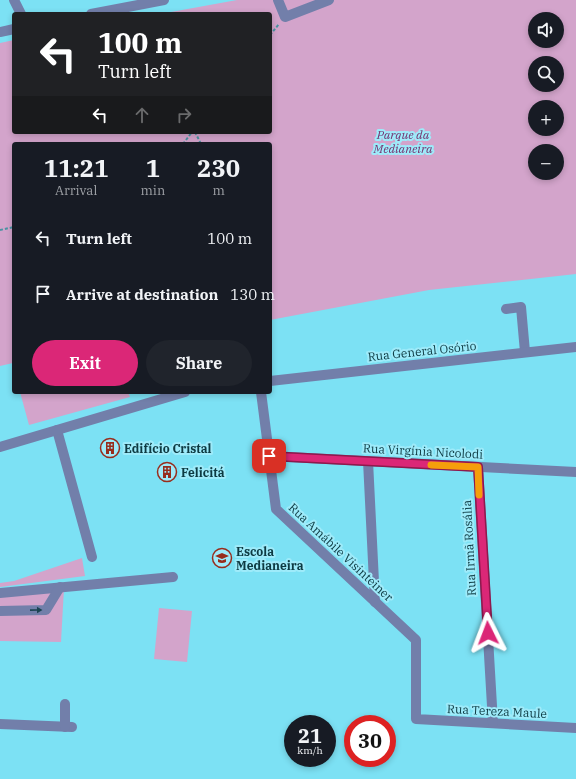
<!DOCTYPE html>
<meta charset="utf-8">
<style>
:root{--surface:#171b24;--page:#20242c;--text:#f1f3f6;--muted:#9ea1a6;--accent:#db2777}
body{margin:0;font-family:"IBM Plex Serif",serif;background:var(--page);color:var(--text);height:100vh;display:flex;flex-direction:column;font-size:15px;white-space:nowrap}
*{box-sizing:border-box;margin:0}
p{font-size:13px;color:var(--muted)}
.icon{flex:none;width:22px;height:22px;fill:none;stroke:currentColor;stroke-width:2;stroke-linecap:round;stroke-linejoin:round}
.map{position:relative;flex:1;overflow:hidden}
.sheet{position:absolute;left:12px;top:142px;width:260px;height:252px;display:flex;flex-direction:column;background:var(--surface);border-radius:4px;box-shadow:0 2px 6px #0003}
.sheet>*{flex:none}
.hud{position:absolute;left:12px;top:12px;width:260px;height:122px;border-radius:4px;box-shadow:0 2px 6px #0003;background:#202124;color:#fff;overflow:hidden}
.fabs{position:absolute;left:528px;top:12px;display:grid;gap:8px}
.fabs a{display:grid;place-items:center;width:36px;height:36px;border-radius:50%;background:var(--surface);box-shadow:0 2px 6px #0003;font-size:20px}
.speed{position:absolute;left:284px;top:715px;display:flex;gap:8px;font-size:20px;font-weight:700;text-align:center}
.speed>*{display:grid;place-content:center;width:52px;height:52px;border-radius:50%;background:var(--surface);box-shadow:0 2px 6px #0003;line-height:1}
.speed small{font-size:10px;font-weight:400}
.speed .limit{border:6px solid #d22;background:#fff;color:#111}
.pin{position:absolute;display:grid;place-items:center;width:34px;height:34px;color:#fff;margin:-17px;border-radius:8px;box-shadow:0 2px 6px #0006}
.me{position:absolute;width:44px;margin:-22px;rotate:357deg;stroke-linejoin:round;filter:drop-shadow(0 0 3px #0008)}
.turn{display:flex;align-items:center;gap:14px;height:84px;padding:0 20px;font-size:18px}
.turn .icon{width:52px;height:52px;stroke-width:2.5}
.turn b{display:block;font-size:28px;line-height:34px}
.lanes{display:flex;align-items:center;height:38px;padding:0 20px;background:#0003;justify-content:center;gap:20px;direction:ltr}
.lanes .off{opacity:.35}
.eta{display:flex;justify-content:space-evenly;align-items:center;height:68px;text-align:center}
.eta b{font-size:24px;font-weight:700;line-height:28px}
.action{display:flex;gap:8px;margin-top:auto;padding:8px 20px}
.action a{flex:1;height:46px;border-radius:24px;background:var(--accent);color:#fff;font-size:16px;font-weight:700;line-height:46px;text-align:center}
.action a+a{background:var(--page);color:var(--text)}
ul{padding:0;list-style:none}
li{display:flex;align-items:center;gap:12px;height:56px;padding:0 20px}
li div{flex:1}
li b{display:block;font-size:15px}
li em{font-style:normal}
.map>svg:first-child{display:block}
.green{fill:#d3a4cb;fill-rule:evenodd}
.lines{fill:none;stroke-linecap:round;stroke-linejoin:round}
.path{stroke:#4994a2;stroke-width:2;stroke-dasharray:3 2;stroke-linecap:butt}
.minor{stroke:#727faa;stroke-width:10}
.oneway{fill:#1c4452}
.route-casing{stroke:#8e194d;stroke-width:10}
.route{stroke:#db2777;stroke-width:7}
.slow{stroke:#f59e0b;stroke-width:7}
.labels{text-anchor:middle;dominant-baseline:central;stroke-width:4;stroke-linejoin:round;paint-order:stroke}
.park-label{font-size:12px;font-style:italic;fill:#75326e;stroke:#9eebfa}
.street-label{font-size:12px;fill:#0d3a42;stroke:#9eebfa}
.poi-label{font-size:12px;font-weight:bold;fill:#0d3a42;stroke:#9eebfa;text-anchor:start}
</style>
<div class="map">
<svg width="576" height="779" viewBox="0 0 576 779">
<rect width="100%" height="100%" fill="#7ce1f4"/>
<g class="green">
<path d="M237,0H576V274L429,290L270,320V144H14V368L13,363L0,366V43L14,40V132H270V14H160ZM535,19H557V41H535ZM535,63H557V85H535ZM535,107H557V129H535ZM535,151H557V173H535Z"/>
<path d="M20,392H128L130,397L29,425Z"/>
<path d="M82,558L85,576L0,587V583L14,581Z"/>
<path d="M64,588L61,642L0,641V595Z"/>
<path d="M159,608L192,611L187,662L154,659Z"/>
</g>
<g class="lines">
<g class="path">
<path d="M270,35L279,24"/>
<path d="M195,132L201,144"/>
<path d="M183,144L192,132"/>
<path d="M0,230L14,227"/>
</g>
<g class="minor">
<path d="M14,0L21,14"/>
<path d="M278,0L285,17L329,0"/>
<path d="M91,14L164,0"/>
<path d="M0,32L14,29"/>
<path d="M506,309L521,307L525,352"/>
<path d="M270,381L576,347"/>
<path d="M261,392L276,509L416,640V719L576,728"/>
<path d="M57,430L92,557"/>
<path d="M0,447L185,392"/>
<path d="M269,456L576,472"/>
<path d="M368,461L375,602"/>
<path d="M478,467L493,723"/>
<path d="M0,593L173,577"/>
<path d="M0,611L46,610L60,587"/>
<path d="M0,724L72,727"/>
<path d="M65,727V704"/>
</g>
</g>
<defs><path id="oneway-solid" d="M-6-.8H1V-3.2L6.5 0L1 3.2V.8H-6Z"/></defs>
<use class="oneway" href="#oneway-solid" transform="translate(36 610) rotate(-1)"/>
<g class="lines">
<defs>
<path id="route" d="M269,456L478,467L488,633"/>
</defs>
<use href="#route" class="route-casing"/>
<use href="#route" class="route"/>
<path class="slow" d="M431,465L478,467L479,495"/>
</g>
<defs>
<symbol id="building-ring" viewBox="-11 -11 22 22"><circle r="9.5" fill="#9eebfa" stroke="#972d1d" stroke-width="1.5"/><path d="M-4-6H4V6H1V3H-1V6H-4ZM-2.5-4.3h1.7v1.8h-1.7ZM.8-4.3h1.7v1.8H.8ZM-2.5-1h1.7V.8h-1.7ZM.8-1h1.7V.8H.8Z" fill="#972d1d"/></symbol>
<symbol id="school-ring" viewBox="-11 -11 22 22"><circle r="9.5" fill="#9eebfa" stroke="#972d1d" stroke-width="1.5"/><path d="M0-5L7-2L0 1L-7-2ZM-4 1L0 2.5L4 1V4Q0 6-4 4Z" fill="#972d1d"/></symbol>
</defs>
<g fill-rule="evenodd">
<use href="#building-ring" x="99" y="437" width="22" height="22"/>
<use href="#building-ring" x="156" y="461" width="22" height="22"/>
<use href="#school-ring" x="211" y="547" width="22" height="22"/>
</g>
<g class="labels">
<g class="park-label">
<text x="403" y="134">Parque da<tspan x="403" dy="14">Medianeira</tspan></text>
</g>
<g class="street-label">
<text transform="translate(422 351) rotate(-6)">Rua General Osório</text>
<text transform="translate(423 451) rotate(3)">Rua Virgínia Nicolodi</text>
<text transform="translate(469 548) rotate(-93)">Rua Irmã Rosália</text>
<text transform="translate(341 552) rotate(43)">Rua Amábile Visinteiner</text>
<text transform="translate(497 711) rotate(3)">Rua Tereza Maule</text>
</g>
<g class="poi-label">
<text x="124" y="448">Edifício Cristal</text>
<text x="181" y="472">Felicitá</text>
<text x="236" y="551">Escola<tspan x="236" dy="14">Medianeira</tspan></text>
</g>
</g>
</svg>
<div class="fabs">
<a><svg class="icon" aria-label="sound" viewBox="0 0 24 24"><path d="M4 9h4l5-4v14l-5-4H4zM17 9q2 3 0 6"/></svg></a>
<a><svg class="icon" aria-label="search" viewBox="0 0 24 24"><circle cx="10" cy="10" r="6"/><path d="M15 15l6 6"/></svg></a>
<a>+</a>
<a>−</a>
</div>
<div class="speed"><div>21<small>km/h</small></div><div class="limit">30</div></div>
<div class="pin" style="left:269px;top:456px;background:#d93025"><svg class="icon" aria-label="arrive" viewBox="0 0 24 24"><path d="M6 21V4h12l-3 4 3 4H6"/></svg></div>
<svg class="me" style="left:488px;top:633px" viewBox="-20 -20 40 40"><path d="M0-17L14 15 0 8-14 15z" fill="#db2777" stroke="#fff" stroke-width="4"/></svg>
<div class="hud">
<div class="turn"><svg class="icon" aria-label="left" viewBox="0 0 24 24"><path d="M17 20v-9H6M10 6l-5 5 5 5"/></svg><div><b>100 m</b>Turn left</div></div>
<div class="lanes"><svg class="icon" aria-label="left" viewBox="0 0 24 24"><path d="M17 20v-9H6M10 6l-5 5 5 5"/></svg><svg class="icon off" aria-label="ahead" viewBox="0 0 24 24"><path d="M12 20V5M6 11l6-6 6 6"/></svg><svg class="icon off" aria-label="right" viewBox="0 0 24 24"><path d="M7 20v-9h11M14 6l5 5-5 5"/></svg></div>
</div>
<section class="sheet">
<div class="eta">
<div><b>11:21</b><p>Arrival</p></div>
<div><b>1</b><p>min</p></div>
<div><b>230</b><p>m</p></div>
</div>
<ul>
<li><svg class="icon" aria-label="left" viewBox="0 0 24 24"><path d="M17 20v-9H6M10 6l-5 5 5 5"/></svg><div><b>Turn left</b></div><em>100 m</em></li>
<li><svg class="icon" aria-label="arrive" viewBox="0 0 24 24"><path d="M6 21V4h12l-3 4 3 4H6"/></svg><div><b>Arrive at destination</b></div><em>130 m</em></li>
</ul>
<div class="action"><a>Exit</a><a>Share</a></div>
</section>
</div>
